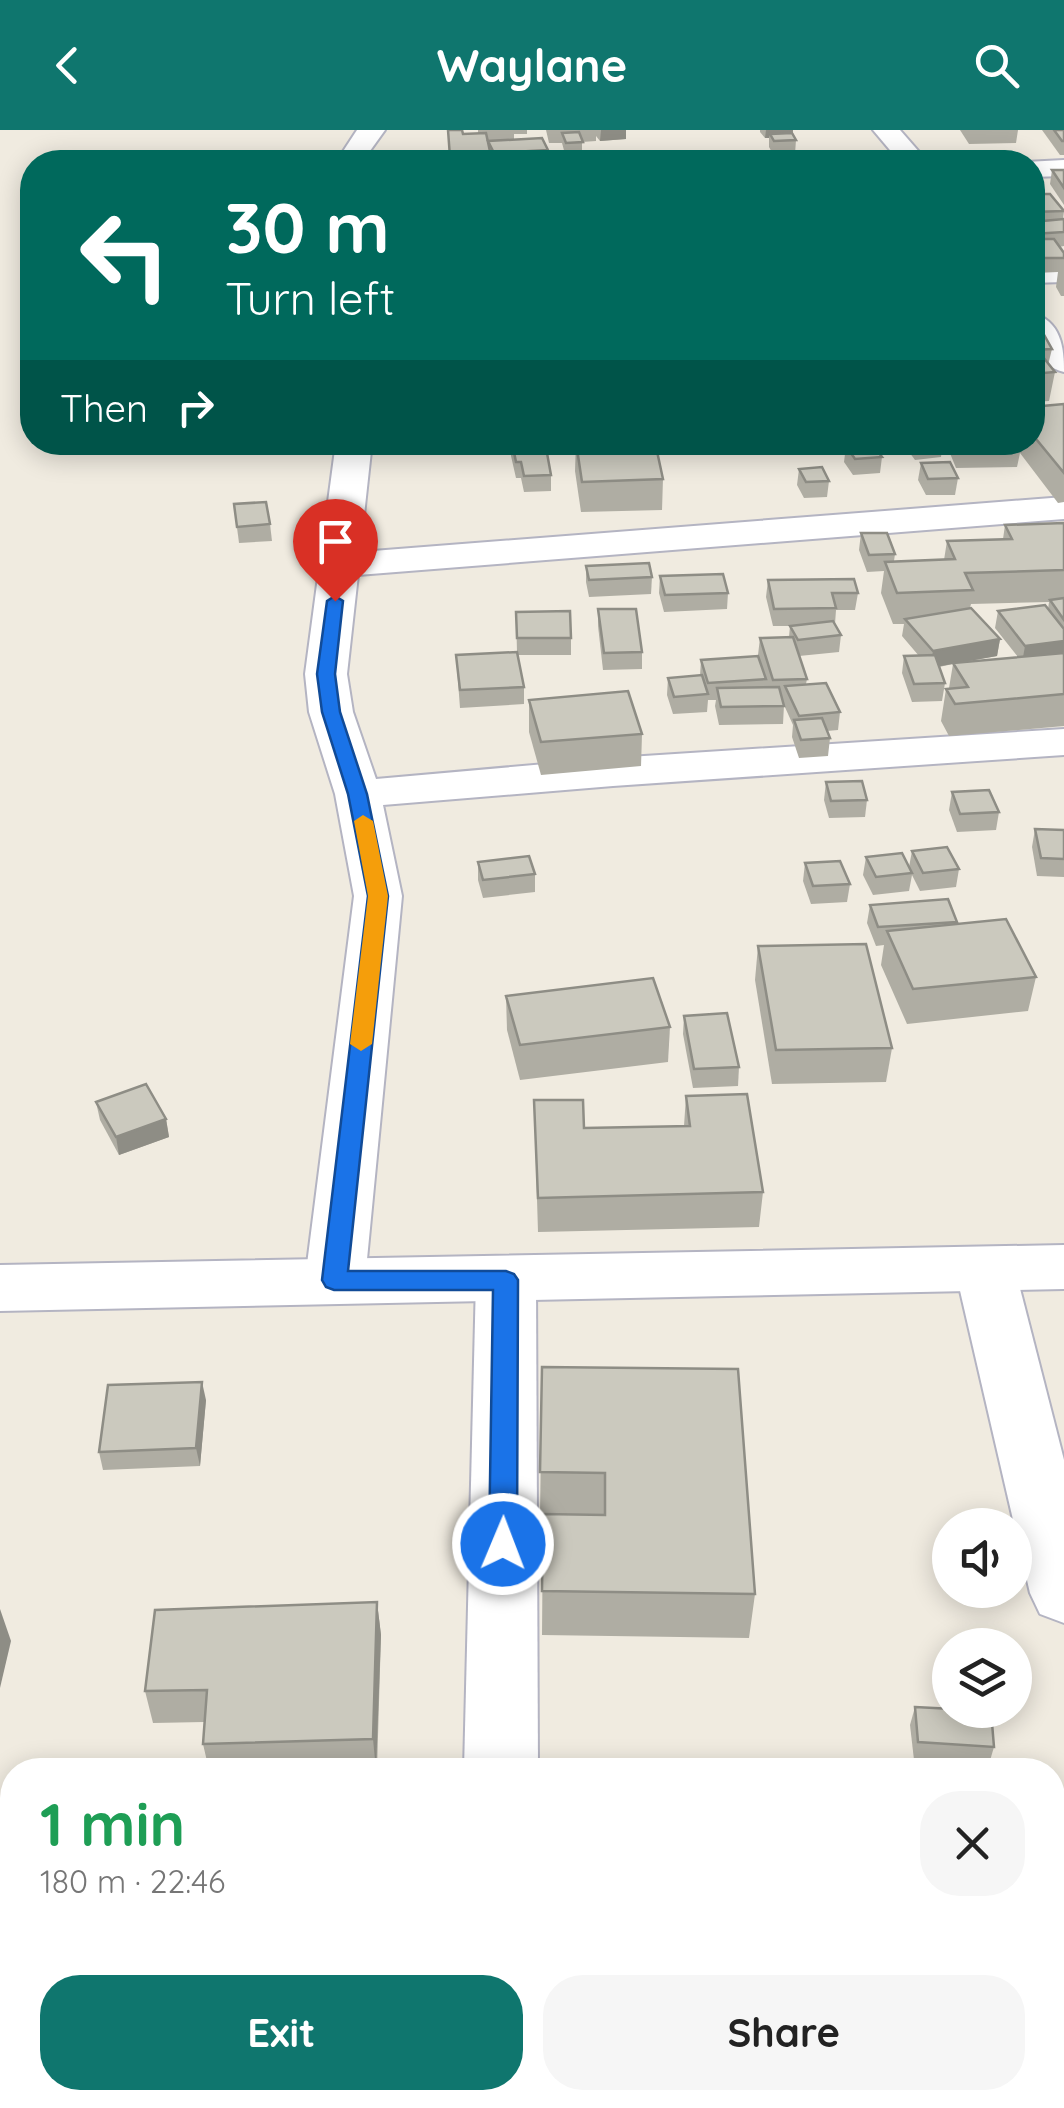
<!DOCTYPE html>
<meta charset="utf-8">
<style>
:root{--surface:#fff;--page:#f6f6f6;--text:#222;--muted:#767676;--accent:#0f766e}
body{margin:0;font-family:Quicksand,sans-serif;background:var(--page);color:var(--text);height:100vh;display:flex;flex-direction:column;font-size:38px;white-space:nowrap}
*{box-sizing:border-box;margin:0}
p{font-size:32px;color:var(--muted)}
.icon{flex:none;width:55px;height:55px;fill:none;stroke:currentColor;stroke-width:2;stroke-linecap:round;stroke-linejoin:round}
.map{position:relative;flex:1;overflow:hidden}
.sheet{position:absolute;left:0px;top:1628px;width:1065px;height:352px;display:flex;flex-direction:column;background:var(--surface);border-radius:40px 40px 0 0;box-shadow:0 5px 25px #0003}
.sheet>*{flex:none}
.banner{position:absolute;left:20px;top:20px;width:1025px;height:305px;border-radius:40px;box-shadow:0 5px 25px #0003;background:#00695c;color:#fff;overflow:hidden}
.buttons{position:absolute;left:932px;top:1378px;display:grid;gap:20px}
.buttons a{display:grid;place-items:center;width:100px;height:100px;border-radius:50%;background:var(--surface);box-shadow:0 5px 25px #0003;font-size:50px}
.pin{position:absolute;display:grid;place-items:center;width:85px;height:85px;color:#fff;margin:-102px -42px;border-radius:50% 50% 50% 0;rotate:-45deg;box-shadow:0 0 10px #0007}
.pin .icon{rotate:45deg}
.me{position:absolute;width:110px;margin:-55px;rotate:1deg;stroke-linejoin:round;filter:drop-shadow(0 0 8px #0008)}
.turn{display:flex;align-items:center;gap:35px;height:210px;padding:0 40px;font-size:45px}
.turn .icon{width:130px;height:130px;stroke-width:2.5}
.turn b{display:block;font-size:70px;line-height:85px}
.then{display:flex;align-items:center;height:95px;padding:0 40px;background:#0003;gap:20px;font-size:38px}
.round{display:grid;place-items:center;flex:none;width:105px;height:105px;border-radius:40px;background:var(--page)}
.head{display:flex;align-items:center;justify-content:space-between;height:170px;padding:0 40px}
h1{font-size:60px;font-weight:700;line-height:75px;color:#1e9e55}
.button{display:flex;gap:20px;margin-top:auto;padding:20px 40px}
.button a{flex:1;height:115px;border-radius:40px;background:var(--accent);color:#fff;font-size:40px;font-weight:700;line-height:115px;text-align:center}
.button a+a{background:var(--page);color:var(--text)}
header{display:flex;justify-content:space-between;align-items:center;height:130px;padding:0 40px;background:var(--accent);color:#fff;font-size:45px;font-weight:700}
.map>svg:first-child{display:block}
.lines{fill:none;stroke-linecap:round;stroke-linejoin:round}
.minor-casing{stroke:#b4b4c2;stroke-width:4}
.tertiary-casing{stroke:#b4b4c2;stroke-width:4}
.minor{fill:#fff;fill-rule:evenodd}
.tertiary{fill:#fff;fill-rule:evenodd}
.wall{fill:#afada3;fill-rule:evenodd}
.shaded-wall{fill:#8e8d85}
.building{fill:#cbc9be;stroke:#8e8d85;stroke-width:2.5}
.route{fill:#1a73e8;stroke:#114b97;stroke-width:2.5}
.slow{fill:#f59e0b}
</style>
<header><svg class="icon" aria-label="back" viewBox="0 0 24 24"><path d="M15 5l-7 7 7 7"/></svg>Waylane<svg class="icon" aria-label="search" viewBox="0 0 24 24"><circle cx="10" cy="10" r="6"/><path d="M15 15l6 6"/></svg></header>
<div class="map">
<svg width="1064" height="1978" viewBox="0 0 1064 1978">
<rect width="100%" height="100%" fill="#f0ebe0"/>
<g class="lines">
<defs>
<g id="minor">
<path d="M357,0H385L362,32H336Z"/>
<path d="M873,0H900L928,32H900Z"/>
<path d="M1064,30V46L1032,47V32H1025Z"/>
<path d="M1064,134V152L1032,153V135Z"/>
<path d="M1032,183C1061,191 1064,217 1064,242C1035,235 1032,209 1032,183Z"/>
<path d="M336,312H372L360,422L1064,367V389L358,445L347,544L353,582L376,649L613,628L1064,599V625L613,656L383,675L402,766L365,1150L356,1166L335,1172L314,1166L305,1150L354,766L335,664L309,582L305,544Z"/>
<path d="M985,1117L1006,1123L1015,1139L1064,1330V1493L1040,1484L1030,1463L955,1139L964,1123Z"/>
<path d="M506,1128L527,1134L536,1150L538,1640H464L476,1150L485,1134Z"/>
<path d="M456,1968H539L540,1978H456Z"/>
</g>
<path id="tertiary" d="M1064,1115V1159L0,1181V1135Z"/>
</defs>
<use href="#minor" class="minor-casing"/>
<use href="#tertiary" class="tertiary-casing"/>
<use href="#minor" class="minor"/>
<use href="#tertiary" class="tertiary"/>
</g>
<g class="wall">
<path d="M448,0L463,4L478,3V0H527V4H514V10L548,20V32H492L491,30V32H450Z"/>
<path d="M546,0H626V9L600,11L596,6V11L582,12V26H580L584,32H561V24H565L562,13H549Z"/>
<path d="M760,0H793V3L796,10L795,24H773L769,17V8H765L760,2Z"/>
<path d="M960,0H1018L1016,13L969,14Z"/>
<path d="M1042,0H1064V25H1060Z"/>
<path d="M1052,40H1064V75L1050,54Z"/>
<path d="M1032,64L1064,81L1063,89H1064V116L1059,117L1064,123V166H1061L1056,157L1058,142L1035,143L1032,139Z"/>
<path d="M1032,203L1052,219L1048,235L1055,242L1049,271L1032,272Z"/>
<path d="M1064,274V372L1058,373L1020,323L1017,337L956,338L947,316L948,312H1032V277Z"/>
<path d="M511,312L551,345V361L524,362L521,348H516L511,326Z"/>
<path d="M576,312L663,349L662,380L581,382L575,341Z"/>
<path d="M829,312H866V314L882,327L880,343L853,345L844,332L846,316H851L832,317Z"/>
<path d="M904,312H943L941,327L915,330L904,315Z"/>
<path d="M921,333L958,348L955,365H926L918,350Z"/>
<path d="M799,339L829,351L827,367L804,368L797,355Z"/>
<path d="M234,374L270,394L272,411L239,413Z"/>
<path d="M1064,393V596L949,606L941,591L946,559L949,558L953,534L939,537L945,553L942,571L912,572L902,543L904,526H919L902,506L904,494H893L881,463L884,441L867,442L859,420L861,403L895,424L894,431L944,430L947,411L1003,409L1005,395ZM1049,472L1048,479L998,481L995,498L1018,527L964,532L997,526L1000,509L970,478L971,474Z"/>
<path d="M586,436L652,447L651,464L589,467L586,452Z"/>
<path d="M660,446L728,463L727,479L664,482L659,463Z"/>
<path d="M768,450L858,463L855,480H836L835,494L841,505L839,522L799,526L807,549L806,554L840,582L838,600L827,601L830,608L828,626L799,628L792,607L793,595L784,575L783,594L719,595L715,576L716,570H708L707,582L673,584L667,565L668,548L700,546L701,530L762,536L758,525L760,508L789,507L790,496H773L766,467Z"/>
<path d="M598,479L642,522V539L603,540L598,496Z"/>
<path d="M516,482L571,508V525H518L524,557V574L460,578L456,525L517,522Z"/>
<path d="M529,570L642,604L641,636L541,645L529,602Z"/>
<path d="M826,652L867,670L865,687L829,688L824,670Z"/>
<path d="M952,662L999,682L996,700L957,702L949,680Z"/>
<path d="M1035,699L1064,700V747L1037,746L1032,717Z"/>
<path d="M912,721L959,739L956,757L920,761L912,745L909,761L873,765L863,745L866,727L909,737Z"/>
<path d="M478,732L535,744V762L483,768L478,750Z"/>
<path d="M805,733L850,754L847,772L811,774L803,751Z"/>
<path d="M870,775L957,792V794L1036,847L1028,881L907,894L881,835L884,815L876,816L867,793Z"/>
<path d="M758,816L892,918L886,952L772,954L755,850Z"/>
<path d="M506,866L670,897L668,932L520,950L507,900Z"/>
<path d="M684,886L739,937L738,956L693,958L683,904Z"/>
<path d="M686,966L763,1062L759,1097L538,1102L534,970L584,998L684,996Z"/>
<path d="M96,972L166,989L169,1007L119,1025L100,990Z"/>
<path d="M542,1237L755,1464L749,1508L542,1505L543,1387H540Z"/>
<path d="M206,1270L200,1336L103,1340L99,1322Z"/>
<path d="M377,1472L381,1505L377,1640H209L203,1614L204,1592L153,1593L145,1561Z"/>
<path d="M915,1577L994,1617L989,1634L914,1630L910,1595Z"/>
<path d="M973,1968H1052L1064,1978H975Z"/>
</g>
<g class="shaded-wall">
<path d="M601,0H626V9L600,11Z"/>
<path d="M766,0H793L792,6L770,4L769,8H765Z"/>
<path d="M1000,509L997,526L930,538L933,521Z"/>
<path d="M1064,511V528L1022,533L1025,516Z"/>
<path d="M166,989L169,1007L119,1025L116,1007Z"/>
<path d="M202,1252L206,1270L200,1336L196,1318Z"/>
<path d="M377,1472L381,1505L376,1640L373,1609Z"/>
<path d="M0,1479L11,1511L0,1558Z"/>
</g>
<g class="building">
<path d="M448,0H462L463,4L486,3L491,26L450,27Z"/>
<path d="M1054,0H1064V11H1062Z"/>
<path d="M579,2L583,12L566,13L562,3Z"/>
<path d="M792,3L796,10L774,11L770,4Z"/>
<path d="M542,8L548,20L494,23L488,11Z"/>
<path d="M579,23L584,32H565L561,24Z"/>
<path d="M1052,40H1064V58Z"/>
<path d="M1032,64H1050L1064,81L1032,82Z"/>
<path d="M1064,89V102L1032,104V92Z"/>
<path d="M1032,109H1054L1064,123V128H1038L1032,121Z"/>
<path d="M1032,203H1043L1052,219L1032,220Z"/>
<path d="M1032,222H1039L1055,242L1032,244Z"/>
<path d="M1064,274V343L1032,304V277Z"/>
<path d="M512,312H545L551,345L524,346L521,332H516Z"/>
<path d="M576,312H655L663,349L582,352Z"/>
<path d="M955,312H1016L1020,321L959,322Z"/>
<path d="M872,314L882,327L855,329L846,316Z"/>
<path d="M950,332L958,348L928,349L921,333Z"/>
<path d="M822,337L829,351L806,352L799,339Z"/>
<path d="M266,372L270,394L237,397L234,374Z"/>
<path d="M1064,393V440L965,443L973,460L897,463L885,432L955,429L947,411L1012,409L1005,395Z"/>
<path d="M861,403H887L895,424L869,425Z"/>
<path d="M649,433L652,447L589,450L586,436Z"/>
<path d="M723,444L728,463L665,465L660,446Z"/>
<path d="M854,449L858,463H832L836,478L774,479L768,450Z"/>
<path d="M1064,468V490L1050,470Z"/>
<path d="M1045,475L1064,499V511L1025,516L998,481Z"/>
<path d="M971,478L1000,509L933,521L905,489Z"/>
<path d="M598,479H636L642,522L604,523Z"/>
<path d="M570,481L571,508H517L516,482Z"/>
<path d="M833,491L841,505L798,510L790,496Z"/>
<path d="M793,507L807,549L773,550L760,508Z"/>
<path d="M517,522L524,557L460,560L456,525Z"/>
<path d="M1064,523V564L955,574L946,559L968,557L953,533Z"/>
<path d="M935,525L945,553L914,554L904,526Z"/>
<path d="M758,526L766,549L708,553L701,530Z"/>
<path d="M702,545L708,564L674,567L668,548Z"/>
<path d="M826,553L840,582L799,586L785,556Z"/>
<path d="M779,557L784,576L721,577L717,558Z"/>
<path d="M628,561L642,604L541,612L529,570Z"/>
<path d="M822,588L830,608L801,610L794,590Z"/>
<path d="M862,651L867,670L831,671L826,652Z"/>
<path d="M989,660L999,682L960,684L952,662Z"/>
<path d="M1035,699L1064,700V729L1041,728Z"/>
<path d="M947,717L959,739L923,743L912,721Z"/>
<path d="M902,723L912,743L876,747L866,727Z"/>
<path d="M529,726L535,744L483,750L478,732Z"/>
<path d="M840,731L850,754L813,756L805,733Z"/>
<path d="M948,769L957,792L878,797L870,775Z"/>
<path d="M1006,789L1036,847L913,859L887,801Z"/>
<path d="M866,814L892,918L776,920L758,816Z"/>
<path d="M653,848L670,897L520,915L506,866Z"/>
<path d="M727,883L739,937L694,939L684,886Z"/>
<path d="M146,954L166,989L116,1007L96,972Z"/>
<path d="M747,964L763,1062L538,1068L534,970H583L584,998L690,996L686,966Z"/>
<path d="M542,1237L738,1239L755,1464L542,1461L543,1384L605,1385V1343L540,1342Z"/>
<path d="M202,1252L196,1318L99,1322L108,1255Z"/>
<path d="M377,1472L373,1609L203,1614L207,1560L145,1561L155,1480Z"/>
<path d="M915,1577L991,1581L994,1617L918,1612Z"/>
<path d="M1052,1836L1064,1888V1978H992L990,1968H1052Z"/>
<path d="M339,1968H405L404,1978H338Z"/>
</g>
<path class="route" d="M335,466L343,471L335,544L340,582L367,664L388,766L348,1141H506L514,1144L518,1150L517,1414L513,1422L503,1426L493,1422L489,1414L493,1160H334L326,1157L322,1150L368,766L348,664L322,582L317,544L327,471Z"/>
<path class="slow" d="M363,685L373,691L388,766L372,914L361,921L350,914L368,766L354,691Z"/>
</svg>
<div class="buttons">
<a><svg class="icon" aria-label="sound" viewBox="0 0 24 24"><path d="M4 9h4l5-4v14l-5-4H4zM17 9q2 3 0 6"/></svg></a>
<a><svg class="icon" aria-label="layers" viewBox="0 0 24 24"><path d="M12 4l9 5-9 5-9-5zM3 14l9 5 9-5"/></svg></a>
</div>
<div class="pin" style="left:335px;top:471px;background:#d93025"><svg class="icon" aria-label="arrive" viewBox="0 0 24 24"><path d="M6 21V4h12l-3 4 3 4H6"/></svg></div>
<svg class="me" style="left:503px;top:1414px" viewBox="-20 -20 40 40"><circle r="17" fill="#1a73e8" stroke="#fff" stroke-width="3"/><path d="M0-11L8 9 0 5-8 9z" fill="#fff"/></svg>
<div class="banner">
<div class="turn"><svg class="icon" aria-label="left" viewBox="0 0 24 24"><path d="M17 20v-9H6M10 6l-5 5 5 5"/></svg><div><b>30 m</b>Turn left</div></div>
<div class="then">Then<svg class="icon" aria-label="right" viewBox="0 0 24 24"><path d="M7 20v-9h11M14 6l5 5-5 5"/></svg></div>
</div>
<section class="sheet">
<div class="head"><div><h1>1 min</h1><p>180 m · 22:46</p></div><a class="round"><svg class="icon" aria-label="close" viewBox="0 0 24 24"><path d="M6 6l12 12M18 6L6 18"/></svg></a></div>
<div class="button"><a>Exit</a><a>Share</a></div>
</section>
</div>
